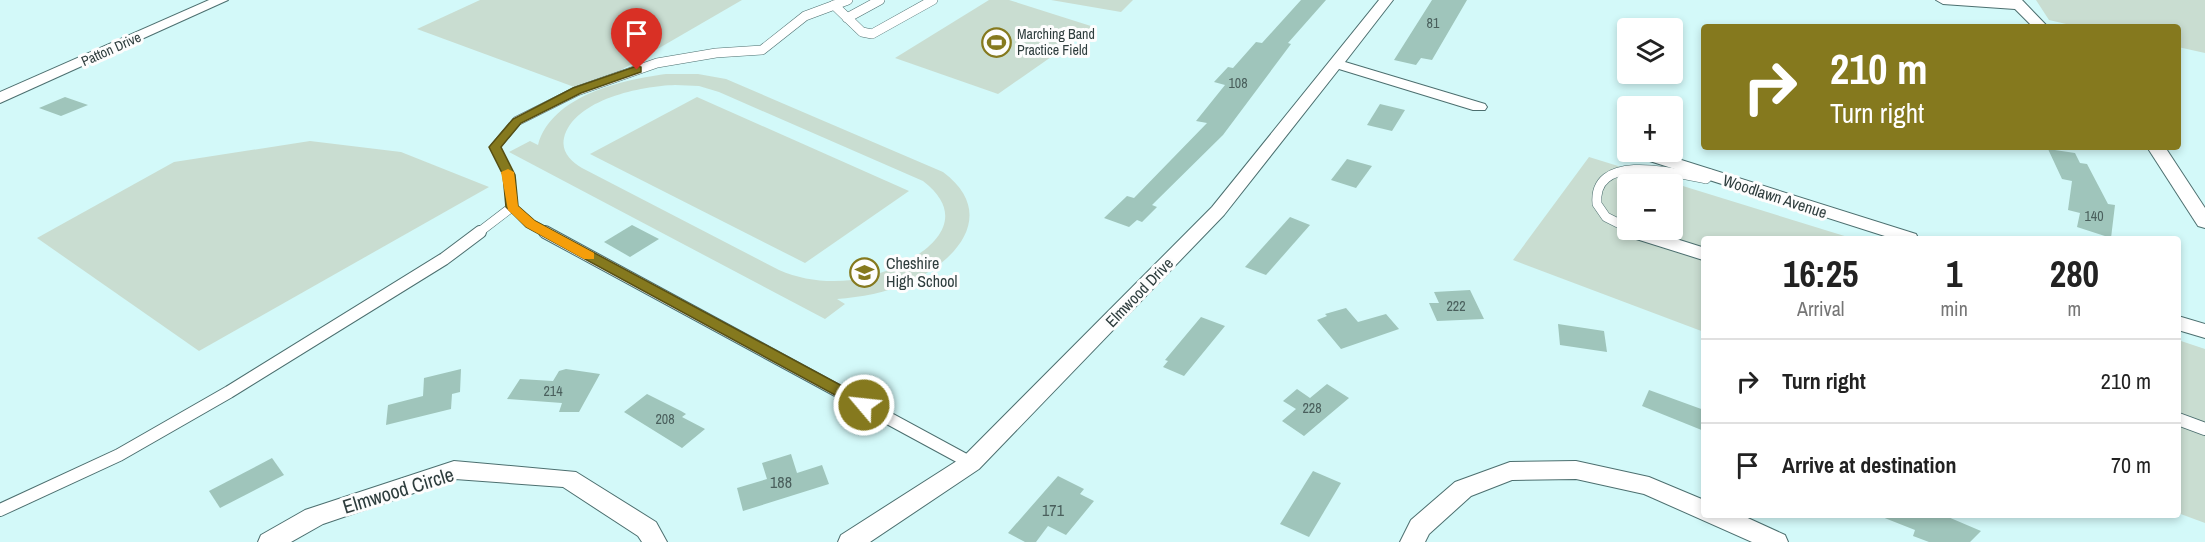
<!DOCTYPE html>
<meta charset="utf-8">
<style>
:root{--surface:#fff;--page:#f2f2f2;--text:#222;--muted:#767676;--line:#e0e0e0}
body{margin:0;font-family:"Archivo Narrow",sans-serif;background:var(--page);color:var(--text);height:100vh;display:flex;flex-direction:column;font-size:22px;white-space:nowrap}
*{box-sizing:border-box;margin:0}
p{font-size:20px;color:var(--muted)}
.icon{flex:none;width:33px;height:33px;fill:none;stroke:currentColor;stroke-width:2;stroke-linecap:round;stroke-linejoin:round}
.map{position:relative;flex:1;overflow:hidden}
.drawer{position:absolute;left:1701px;top:236px;width:480px;height:282px;display:flex;flex-direction:column;background:var(--surface);border-radius:6px;box-shadow:0 3px 9px #0003}
.drawer>*{flex:none}
.top-card{position:absolute;left:1701px;top:24px;width:480px;height:126px;border-radius:6px;box-shadow:0 3px 9px #0003;background:#85791e;color:#fff;overflow:hidden}
.controls{position:absolute;left:1617px;top:18px;display:grid;gap:12px}
.controls a{display:grid;place-items:center;width:66px;height:66px;border-radius:6px;background:var(--surface);box-shadow:0 3px 9px #0003;font-size:30px}
.pin{position:absolute;display:grid;place-items:center;width:51px;height:51px;color:#fff;margin:-62px -26px;border-radius:50% 50% 50% 0;rotate:-45deg;box-shadow:0 0 6px #0007}
.pin .icon{rotate:45deg}
.me{position:absolute;width:66px;margin:-33px;rotate:298deg;stroke-linejoin:round;filter:drop-shadow(0 0 4px #0008)}
.turn{display:flex;align-items:center;gap:21px;height:126px;padding:0 30px;font-size:27px}
.turn .icon{width:78px;height:78px;stroke-width:2.5}
.turn b{display:block;font-size:42px;line-height:51px}
.eta{display:flex;justify-content:space-evenly;align-items:center;height:102px;text-align:center}
.eta b{font-size:36px;font-weight:800;line-height:42px}
ul{padding:0;list-style:none}
li{display:flex;align-items:center;gap:18px;height:84px;padding:0 30px;border-top:2px solid var(--line)}
li div{flex:1}
li b{display:block;font-size:22px}
li em{font-style:normal}
.map>svg:first-child{display:block}
.green{fill:#c9ddd1;fill-rule:evenodd}
.building{fill:#9fc5bb}
.lines{fill:none;stroke-linecap:round;stroke-linejoin:round}
.service-far1-casing{stroke:#4c6f6f;stroke-width:10}
.service-casing{stroke:#4c6f6f;stroke-width:14}
.minor-casing{stroke:#4c6f6f;stroke-width:2}
.service-far1{stroke:#fff;stroke-width:9}
.service{stroke:#fff;stroke-width:12}
.minor{fill:#fff;fill-rule:evenodd}
.route{fill:#85791e;stroke:#564f14;stroke-width:1.5}
.slow{fill:#f59e0b}
.labels{text-anchor:middle;dominant-baseline:central;stroke-width:6;stroke-linejoin:round;paint-order:stroke}
.number-label{font-size:14px;fill:#4a5f5c}
.far-poi-label{font-size:14px;fill:#2e3d3d;stroke:#fdfdfd;text-anchor:start}
.far-street-label{font-size:14px;fill:#2e3d3d;stroke:#fdfdfd}
.street-label{font-size:16px;fill:#2e3d3d;stroke:#fdfdfd}
.poi-label{font-size:16px;fill:#2e3d3d;stroke:#fdfdfd;text-anchor:start}
.near-number-label{font-size:16px;fill:#4a5f5c}
.near-street-label{font-size:20px;fill:#2e3d3d;stroke:#fdfdfd}
</style>
<div class="map">
<svg width="2205" height="542" viewBox="0 0 2205 542">
<rect width="100%" height="100%" fill="#d3f9f9"/>
<g class="green">
<path d="M480,0H742L585,91L417,29Z"/>
<path d="M989,0H1009L1094,27L998,94L895,58Z"/>
<path d="M1051,0H1133L1121,12Z"/>
<path d="M2036,0H2205V53L2178,47V27H2079L2049,20Z"/>
<path d="M666,74H698L726,79L943,172C998,213 958,261 909,282C886,293 861,297 837,299L845,304L825,319L509,152L530,141L538,145C552,95 622,80 666,74ZM675,85L699,86L719,92L923,181C987,230 897,274 852,280C827,283 802,280 779,270L582,168C571,161 561,152 564,138C574,99 642,86 675,85Z"/>
<path d="M697,97L909,191L805,263L590,154Z"/>
<path d="M310,141L401,152L489,187L199,351L37,238L174,162Z"/>
<path d="M1589,157L1851,238H1704V332L1513,260ZM1628,184H1672V230H1628Z"/>
<path d="M2178,340L2205,349V523L2178,513Z"/>
</g>
<g class="building">
<path d="M1301,0H1326L1288,43L1291,44L1223,135L1152,205L1157,207L1142,222L1137,220L1129,227L1104,218L1127,196L1134,198L1207,123L1196,121L1225,85L1214,82L1228,67L1233,68L1256,42L1262,43Z"/>
<path d="M1432,0H1467L1432,60L1421,58L1416,65L1394,60Z"/>
<path d="M65,97L88,105L61,116L39,108Z"/>
<path d="M1380,104L1405,110L1392,131L1367,125Z"/>
<path d="M2048,149L2075,153L2080,163L2087,164L2108,204L2115,205L2111,238L2077,227L2080,213L2068,210L2072,181L2062,179Z"/>
<path d="M1347,159L1372,166L1356,188L1331,180Z"/>
<path d="M1290,217L1310,225L1266,275L1245,267Z"/>
<path d="M632,225L659,239L630,257L604,242Z"/>
<path d="M1470,290L1484,319L1437,321L1429,303H1439L1434,292Z"/>
<path d="M1346,308L1358,322L1386,314L1399,329L1341,349L1317,320L1327,316L1325,314Z"/>
<path d="M1201,317L1225,326L1184,376L1163,367L1168,361L1165,360Z"/>
<path d="M1558,324L1604,331L1607,352L1560,345Z"/>
<path d="M461,369L460,392L452,394L451,409L386,425L388,405L423,396L424,378Z"/>
<path d="M566,369L600,374L579,412H559L562,403L507,399L520,379L553,381L559,371Z"/>
<path d="M1327,384L1349,398L1304,436L1282,421L1296,409L1283,401L1297,389L1310,398Z"/>
<path d="M1649,390L1704,410V431L1642,406Z"/>
<path d="M647,394L681,411L686,414L682,417L705,429L682,448L624,412Z"/>
<path d="M791,454L797,473L822,465L829,484L743,511L737,488L767,479L762,463Z"/>
<path d="M272,458L284,475L220,508L209,491Z"/>
<path d="M1313,471L1341,483L1309,537L1280,524Z"/>
<path d="M1058,476L1084,489L1080,494L1094,501L1066,535L1048,526L1036,542H1025L1008,533Z"/>
<path d="M1941,514L1981,531L1970,542H1929L1913,536L1915,530L1877,515Z"/>
</g>
<g class="lines">
<defs>
<g id="service-far1">
<path d="M834,5L862,32L872,34L933,0"/>
<path d="M847,18L880,0"/>
<path d="M1628,228L1606,217L1597,204C1592,151 1677,173 1706,179L1710,174"/>
<path d="M1630,230L1638,233"/>
<path d="M478,233L512,207"/>
<path d="M548,233L531,224L512,207L509,175L495,147L517,121L577,91L657,63L716,53L762,50L805,16L848,0"/>
</g>
<g id="service">
<path d="M545,232L971,463"/>
<path d="M1634,232L1704,254"/>
<path d="M2178,419L2205,429"/>
<path d="M0,510L119,455L229,392L444,259L480,232"/>
</g>
<g id="minor">
<path d="M209,0H228L0,103V92Z"/>
<path d="M1379,0H1393L1345,62L1485,104L1487,107L1485,110H1473L1339,69L1224,215L979,469L870,542H838L841,535L963,457L1212,207Z"/>
<path d="M1936,0H2022L2048,27H2033L2015,9L1943,4Z"/>
<path d="M2147,147H2165L2205,208V228L2198,226Z"/>
<path d="M1631,152H1656L1916,234L1918,238H1891L1634,156Z"/>
<path d="M2178,316L2205,324V338L2178,330Z"/>
<path d="M454,461L576,472L656,522L667,542H642L638,536L563,487L455,479L323,524L291,542H258L261,535L305,510Z"/>
<path d="M1576,461L1649,477L1704,500V514H1739L1785,535L1788,542H1752L1644,494L1576,479L1512,480L1471,496L1429,534L1425,542H1400L1411,520L1455,482L1510,462Z"/>
</g>
</defs>
<use href="#service-far1" class="service-far1-casing"/>
<use href="#service" class="service-casing"/>
<use href="#minor" class="minor-casing"/>
<use href="#service-far1" class="service-far1"/>
<use href="#service" class="service"/>
<use href="#minor" class="minor"/>
</g>
<path class="route" d="M637,66L641,67V72L581,93L521,123L501,147L515,175L518,206L535,221L870,401L872,405L870,408H859L526,227L506,207L503,175L489,147L513,119L573,88Z"/>
<path class="slow" d="M508,169L514,172L518,206L535,221L594,253V259H584L526,227L508,210L501,172Z"/>
<defs>
<symbol id="stadium-ring" viewBox="-11 -11 22 22"><circle r="9.5" fill="#fdfdfd" stroke="#85791e" stroke-width="1.5"/><path d="M0-5a6.5 5 0 1 0 0 10a6.5 5 0 1 0 0-10ZM-3.5-1.8h7v3.6h-7Z" fill="#85791e"/></symbol>
<symbol id="school-ring" viewBox="-11 -11 22 22"><circle r="9.5" fill="#fdfdfd" stroke="#85791e" stroke-width="1.5"/><path d="M0-5L7-2L0 1L-7-2ZM-4 1L0 2.5L4 1V4Q0 6-4 4Z" fill="#85791e"/></symbol>
</defs>
<g fill-rule="evenodd">
<use href="#stadium-ring" x="980" y="26" width="33" height="33"/>
<use href="#school-ring" x="848" y="256" width="33" height="33"/>
</g>
<g class="labels">
<g class="number-label">
<text x="1433" y="23">81</text>
<text x="1238" y="83">108</text>
<text x="2094" y="216">140</text>
<text x="1456" y="306">222</text>
<text x="553" y="391">214</text>
<text x="1312" y="408">228</text>
<text x="665" y="419">208</text>
</g>
<g class="far-poi-label">
<text x="1017" y="34">Marching Band<tspan x="1017" dy="16">Practice Field</tspan></text>
</g>
<g class="far-street-label">
<text transform="translate(111 49) rotate(-24)">Patton Drive</text>
</g>
<g class="street-label">
<text transform="translate(1775 196) rotate(18)">Woodlawn Avenue</text>
<text transform="translate(1139 292) rotate(-46)">Elmwood Drive</text>
</g>
<g class="poi-label">
<text x="886" y="263">Cheshire<tspan x="886" dy="18">High School</tspan></text>
</g>
<g class="near-number-label">
<text x="781" y="482">188</text>
<text x="1053" y="510">171</text>
</g>
<g class="near-street-label">
<text transform="translate(398 490) rotate(-17)">Elmwood Circle</text>
</g>
</g>
</svg>
<div class="controls">
<a><svg class="icon" aria-label="layers" viewBox="0 0 24 24"><path d="M12 4l9 5-9 5-9-5zM3 14l9 5 9-5"/></svg></a>
<a>+</a>
<a>−</a>
</div>
<div class="pin" style="left:637px;top:70px;background:#d93025"><svg class="icon" aria-label="arrive" viewBox="0 0 24 24"><path d="M6 21V4h12l-3 4 3 4H6"/></svg></div>
<svg class="me" style="left:864px;top:405px" viewBox="-20 -20 40 40"><circle r="17" fill="#85791e" stroke="#fff" stroke-width="3"/><path d="M0-11L8 9 0 5-8 9z" fill="#fff"/></svg>
<div class="top-card">
<div class="turn"><svg class="icon" aria-label="right" viewBox="0 0 24 24"><path d="M7 20v-9h11M14 6l5 5-5 5"/></svg><div><b>210 m</b>Turn right</div></div>
</div>
<section class="drawer">
<div class="eta">
<div><b>16:25</b><p>Arrival</p></div>
<div><b>1</b><p>min</p></div>
<div><b>280</b><p>m</p></div>
</div>
<ul>
<li><svg class="icon" aria-label="right" viewBox="0 0 24 24"><path d="M7 20v-9h11M14 6l5 5-5 5"/></svg><div><b>Turn right</b></div><em>210 m</em></li>
<li><svg class="icon" aria-label="arrive" viewBox="0 0 24 24"><path d="M6 21V4h12l-3 4 3 4H6"/></svg><div><b>Arrive at destination</b></div><em>70 m</em></li>
</ul>
</section>
</div>
